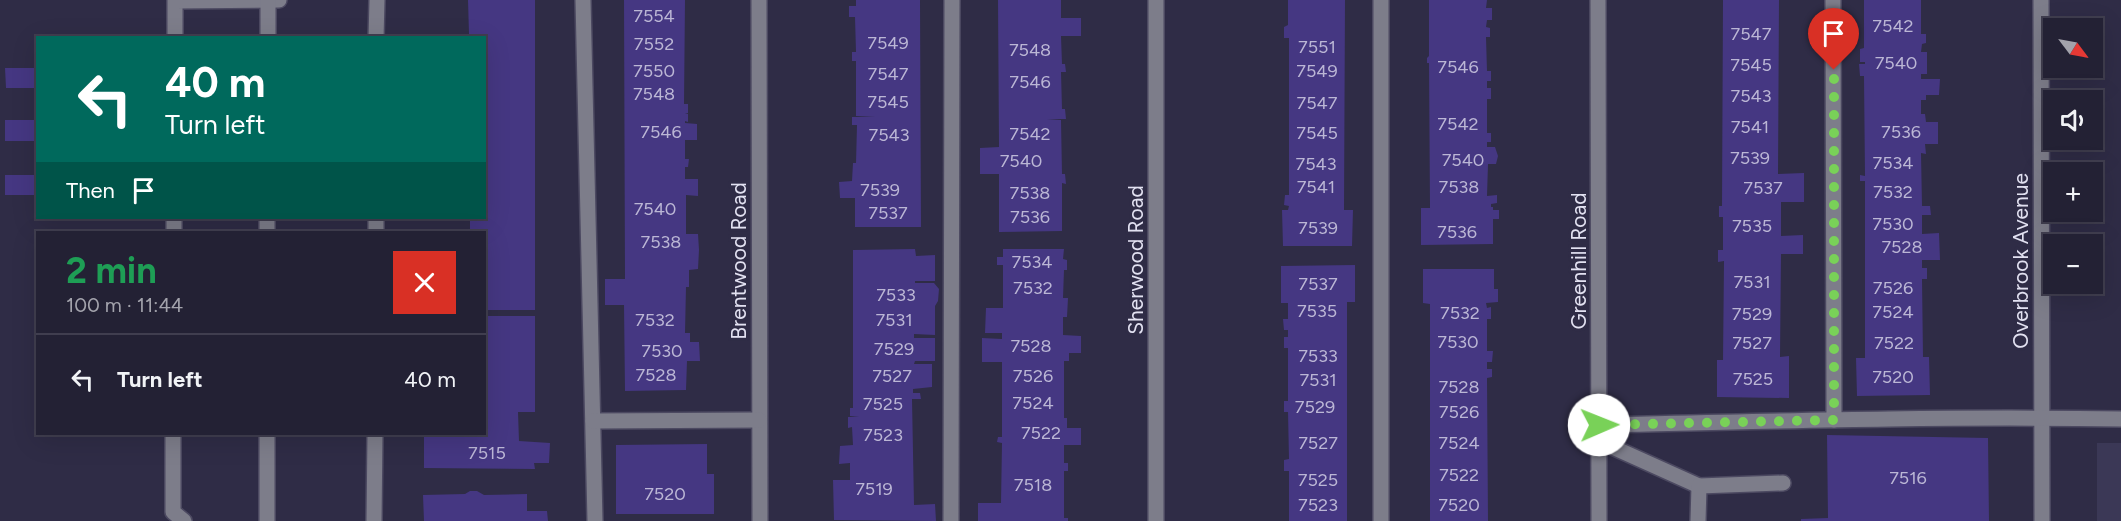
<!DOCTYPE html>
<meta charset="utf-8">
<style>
:root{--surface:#232134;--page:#2f2e40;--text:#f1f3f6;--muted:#a3a3ac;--line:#403e4f}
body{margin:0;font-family:Figtree,sans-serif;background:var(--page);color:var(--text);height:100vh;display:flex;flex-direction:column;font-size:22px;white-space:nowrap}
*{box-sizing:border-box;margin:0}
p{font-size:20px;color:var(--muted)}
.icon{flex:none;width:33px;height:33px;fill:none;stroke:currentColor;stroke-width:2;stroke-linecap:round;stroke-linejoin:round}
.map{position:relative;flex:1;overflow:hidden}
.side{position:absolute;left:36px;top:231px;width:450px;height:204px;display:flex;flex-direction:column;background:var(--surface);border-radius:0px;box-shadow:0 6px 24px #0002,0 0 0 2px var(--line)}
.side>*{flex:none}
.guide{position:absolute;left:36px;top:36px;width:450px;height:183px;border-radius:0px;box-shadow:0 6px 24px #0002,0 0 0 2px var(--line);background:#00695c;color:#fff;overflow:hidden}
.needle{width:39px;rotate:122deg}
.tools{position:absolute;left:2043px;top:18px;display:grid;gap:12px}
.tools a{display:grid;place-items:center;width:60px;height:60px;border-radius:0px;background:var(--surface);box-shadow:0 6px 24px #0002,0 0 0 2px var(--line);font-size:30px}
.pin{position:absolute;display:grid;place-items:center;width:51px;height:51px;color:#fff;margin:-62px -26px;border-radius:50% 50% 50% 0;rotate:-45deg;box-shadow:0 0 6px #0007}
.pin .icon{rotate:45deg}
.me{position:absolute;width:66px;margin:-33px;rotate:89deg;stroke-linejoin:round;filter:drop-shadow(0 0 4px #0008)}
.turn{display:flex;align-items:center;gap:21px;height:126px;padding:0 30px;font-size:27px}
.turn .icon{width:78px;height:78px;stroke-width:2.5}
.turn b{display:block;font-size:42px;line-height:51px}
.then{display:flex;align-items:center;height:57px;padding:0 30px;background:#0003;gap:12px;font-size:22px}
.round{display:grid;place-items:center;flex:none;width:63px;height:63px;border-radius:0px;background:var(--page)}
.summary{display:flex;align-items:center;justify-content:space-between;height:102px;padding:0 30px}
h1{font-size:36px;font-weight:700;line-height:45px;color:#1e9e55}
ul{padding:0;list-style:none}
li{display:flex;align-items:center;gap:18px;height:90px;padding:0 30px;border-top:2px solid var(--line)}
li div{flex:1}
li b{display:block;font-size:22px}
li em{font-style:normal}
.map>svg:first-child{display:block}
.built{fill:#3b3856}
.building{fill:#453782}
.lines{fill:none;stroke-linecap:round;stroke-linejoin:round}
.minor-casing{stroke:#4c4961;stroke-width:18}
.minor{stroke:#7d7d8a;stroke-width:15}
.route{stroke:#79d158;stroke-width:10;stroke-dasharray:0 18}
.labels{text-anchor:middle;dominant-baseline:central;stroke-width:6;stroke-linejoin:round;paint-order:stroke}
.number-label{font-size:18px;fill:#bbb6d5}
.street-label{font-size:21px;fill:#e2e1f1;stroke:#2f2c46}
</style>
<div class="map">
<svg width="2121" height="521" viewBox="0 0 2121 521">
<rect width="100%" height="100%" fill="#2f2c46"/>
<rect class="built" x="2097" y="443" width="24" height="78"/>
<g class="building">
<path d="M468,0H535V310H484V232H462V230H470V218H484V38H462V35L469,34Z"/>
<path d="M624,0H685L684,104H688V113L685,114H688V122L685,121V123L697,124V140H685V159H689L688,167H685V179H698V196L686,195V234H698L699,250L698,269L689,270V287H686L685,333H690V342H699L700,361H687L686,390L625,391L624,305H605V279H625Z"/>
<path d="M856,0H920L921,227H855V198H840L839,182L852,181L853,163H856L857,125H852V117H875L856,116V61H852V52H856L855,17H849V6H856Z"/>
<path d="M998,0H1061V18H1081V36H1061L1062,64H1065L1066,72H1061L1062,109H1065L1066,119H1047L1061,120L1062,174H1065L1066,184L1062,183V231L999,232V174H980V148L999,147Z"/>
<path d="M1288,0H1345L1344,210H1353L1352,246H1283L1282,210H1288L1289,206L1284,205L1285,195H1289V38H1284V27L1288,25Z"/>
<path d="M1429,0H1487L1486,8H1492V20H1487L1486,27L1490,28V37H1486L1487,71H1491V81H1487V88H1491V99H1487V133H1491V142H1487V147H1495L1498,156L1496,164H1488L1487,196L1497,195V203L1491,204V207H1493V210H1499V219H1493V244L1421,245V208H1430L1429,63H1427V58L1429,56Z"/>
<path d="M1723,0H1779L1778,174L1804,173V202H1781V236L1803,235V254H1781L1780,357L1789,356V398L1717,397V360H1723L1724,261L1718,262V250H1723V217H1719V206H1722Z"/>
<path d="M1864,0H1921V34H1926V43L1922,44L1921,52H1927V74H1921V79H1940L1939,95H1926V100H1921V114H1925L1926,122H1938V144H1925L1926,154L1921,153L1922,206H1930L1931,215H1922V234L1939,233L1940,260H1922V268H1927V279H1922L1923,357H1929L1930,395L1857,396L1856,358H1865V181H1860V175L1865,176L1864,78V76H1860L1859,64H1865V62H1860V49L1864,48Z"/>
<path d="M5,68H38V88H6Z"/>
<rect x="5" y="120" width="33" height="21"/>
<rect x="5" y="175" width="33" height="20"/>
<path d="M915,249L916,256L935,255V281H915V283H934L939,289L938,301L935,306V335L914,334V338H935V361H915L914,364H932V387L913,389V393H920L921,399H912L914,505L935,504L936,521L834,520L833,480H850V463L839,464L840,446L853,445L852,427L848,428V417H859L850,416V408H853V250Z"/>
<path d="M1003,249H1064L1063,259L1067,260V270H1064L1063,298H1068L1067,317H1063V335L1081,336V353H1069V361H1064V418H1067V428H1081V445H1064V463H1068V471H1064V518H1068V521H978V503H1001L1002,443L997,442L998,437H1002V362H982V338L1002,339V333H985L986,308H1003V265H997V257H1003Z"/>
<path d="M1355,265V302H1347V521H1289V471H1284V460L1289,459L1288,412H1284V401H1288V348H1284V337H1288V330H1284L1283,319H1288V303H1281V266Z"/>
<path d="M1423,269H1494V289H1498V302L1486,303L1487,308L1491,307V319H1487V351H1493L1492,362H1487V369H1492V377L1487,378L1488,521H1430V304L1423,303Z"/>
<path d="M484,316H535V412H518L519,441L550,443L549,463H534L535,469L424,468V434H484Z"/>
<path d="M1827,435L1988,438L1989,521H1801V519L1828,518Z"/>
<path d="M707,444V474H714V514H616V445Z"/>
<path d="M470,491H477L484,495L527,494V511H547L548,521H424L423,495L465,494Z"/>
</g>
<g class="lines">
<defs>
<g id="minor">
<path d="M583,0L595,521"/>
<path d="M759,0L760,521"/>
<path d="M1598,0L1599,521"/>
<path d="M1833,0L1834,420"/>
<path d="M2041,0L2042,521"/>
<path d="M175,38V1L279,0"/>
<path d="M268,38V0"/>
<path d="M376,38L377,0"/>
<path d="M174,232V218"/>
<path d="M267,232V218"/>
<path d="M376,232V218"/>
<path d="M593,421L759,420"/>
<path d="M1599,425C1773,421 1947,416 2121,419"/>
<path d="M173,434V512L184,521"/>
<path d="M1599,441L1699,486"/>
<path d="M267,521V434"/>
<path d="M374,521L375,434"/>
<path d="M951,521L952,0"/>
<path d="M1156,521V0"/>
<path d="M1381,521V0"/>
<path d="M1698,521L1699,486L1783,483"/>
</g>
</defs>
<use href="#minor" class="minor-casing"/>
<use href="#minor" class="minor"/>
</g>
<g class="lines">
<path class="route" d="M1599,425L1834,420V70"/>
</g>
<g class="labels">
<g class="number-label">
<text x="654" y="16">7554</text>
<text x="1893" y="26">7542</text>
<text x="1751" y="34">7547</text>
<text x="888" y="43">7549</text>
<text x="654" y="44">7552</text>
<text x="1317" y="47">7551</text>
<text x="1030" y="50">7548</text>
<text x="1896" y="63">7540</text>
<text x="1751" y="65">7545</text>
<text x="1458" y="67">7546</text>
<text x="654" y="71">7550</text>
<text x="1317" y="71">7549</text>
<text x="888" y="74">7547</text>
<text x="1030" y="82">7546</text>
<text x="654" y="94">7548</text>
<text x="1751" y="96">7543</text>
<text x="888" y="102">7545</text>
<text x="1317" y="103">7547</text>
<text x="1458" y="124">7542</text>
<text x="1750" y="127">7541</text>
<text x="661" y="132">7546</text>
<text x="1901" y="132">7536</text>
<text x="1317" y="133">7545</text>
<text x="1030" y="134">7542</text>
<text x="889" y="135">7543</text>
<text x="1750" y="158">7539</text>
<text x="1463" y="160">7540</text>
<text x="1021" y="161">7540</text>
<text x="1893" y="163">7534</text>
<text x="1316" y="164">7543</text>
<text x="1316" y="187">7541</text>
<text x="1459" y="187">7538</text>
<text x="1763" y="188">7537</text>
<text x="880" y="190">7539</text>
<text x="1893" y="192">7532</text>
<text x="1030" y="193">7538</text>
<text x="655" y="209">7540</text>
<text x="888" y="213">7537</text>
<text x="1030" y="217">7536</text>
<text x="1893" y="224">7530</text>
<text x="1752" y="226">7535</text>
<text x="1318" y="228">7539</text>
<text x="1457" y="232">7536</text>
<text x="661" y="242">7538</text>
<text x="1902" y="247">7528</text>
<text x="1032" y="262">7534</text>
<text x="1752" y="282">7531</text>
<text x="1318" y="284">7537</text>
<text x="1033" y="288">7532</text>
<text x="1893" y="288">7526</text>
<text x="896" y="295">7533</text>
<text x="1317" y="311">7535</text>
<text x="1893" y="312">7524</text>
<text x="1460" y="313">7532</text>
<text x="1752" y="314">7529</text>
<text x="655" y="320">7532</text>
<text x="894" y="320">7531</text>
<text x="1458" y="342">7530</text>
<text x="1752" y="343">7527</text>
<text x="1894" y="343">7522</text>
<text x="1031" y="346">7528</text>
<text x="894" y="349">7529</text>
<text x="662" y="351">7530</text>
<text x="1318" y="356">7533</text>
<text x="656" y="375">7528</text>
<text x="892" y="376">7527</text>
<text x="1033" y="376">7526</text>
<text x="1893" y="377">7520</text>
<text x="1753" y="379">7525</text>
<text x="1318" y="380">7531</text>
<text x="1459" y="387">7528</text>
<text x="1033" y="403">7524</text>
<text x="883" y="404">7525</text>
<text x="1315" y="407">7529</text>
<text x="1459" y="412">7526</text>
<text x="1041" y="433">7522</text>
<text x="883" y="435">7523</text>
<text x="1318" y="443">7527</text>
<text x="1459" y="443">7524</text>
<text x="487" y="453">7515</text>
<text x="1459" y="475">7522</text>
<text x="1908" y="478">7516</text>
<text x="1318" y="480">7525</text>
<text x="1033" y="485">7518</text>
<text x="874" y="489">7519</text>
<text x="665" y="494">7520</text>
<text x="1318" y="505">7523</text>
<text x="1459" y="505">7520</text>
</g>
<g class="street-label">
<text transform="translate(1135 260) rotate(-90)">Sherwood Road</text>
<text transform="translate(738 261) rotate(-90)">Brentwood Road</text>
<text transform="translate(1578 261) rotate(-90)">Greenhill Road</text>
<text transform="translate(2020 261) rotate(-90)">Overbrook Avenue</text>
</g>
</g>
</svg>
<div class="tools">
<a><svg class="needle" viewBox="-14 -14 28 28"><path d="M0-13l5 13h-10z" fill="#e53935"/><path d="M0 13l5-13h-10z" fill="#a3a3ac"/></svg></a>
<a><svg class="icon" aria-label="sound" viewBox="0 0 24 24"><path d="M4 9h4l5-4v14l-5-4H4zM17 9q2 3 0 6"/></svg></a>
<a>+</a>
<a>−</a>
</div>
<div class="pin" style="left:1834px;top:70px;background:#d93025"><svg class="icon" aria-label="arrive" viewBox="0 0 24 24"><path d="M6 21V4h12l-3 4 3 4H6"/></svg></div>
<svg class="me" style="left:1599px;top:425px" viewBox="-20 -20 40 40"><circle r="19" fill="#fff"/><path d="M0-13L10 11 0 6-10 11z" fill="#79d158"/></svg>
<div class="guide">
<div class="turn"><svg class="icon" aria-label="left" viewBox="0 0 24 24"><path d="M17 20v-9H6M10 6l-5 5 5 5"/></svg><div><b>40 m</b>Turn left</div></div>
<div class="then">Then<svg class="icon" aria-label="arrive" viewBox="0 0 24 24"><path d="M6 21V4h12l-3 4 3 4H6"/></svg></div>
</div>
<section class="side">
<div class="summary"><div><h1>2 min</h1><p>100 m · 11:44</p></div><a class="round" style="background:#d93025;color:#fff"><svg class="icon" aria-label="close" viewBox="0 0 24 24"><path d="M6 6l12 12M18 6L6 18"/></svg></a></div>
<ul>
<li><svg class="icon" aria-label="left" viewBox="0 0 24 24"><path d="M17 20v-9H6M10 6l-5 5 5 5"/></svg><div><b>Turn left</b></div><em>40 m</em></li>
</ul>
</section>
</div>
